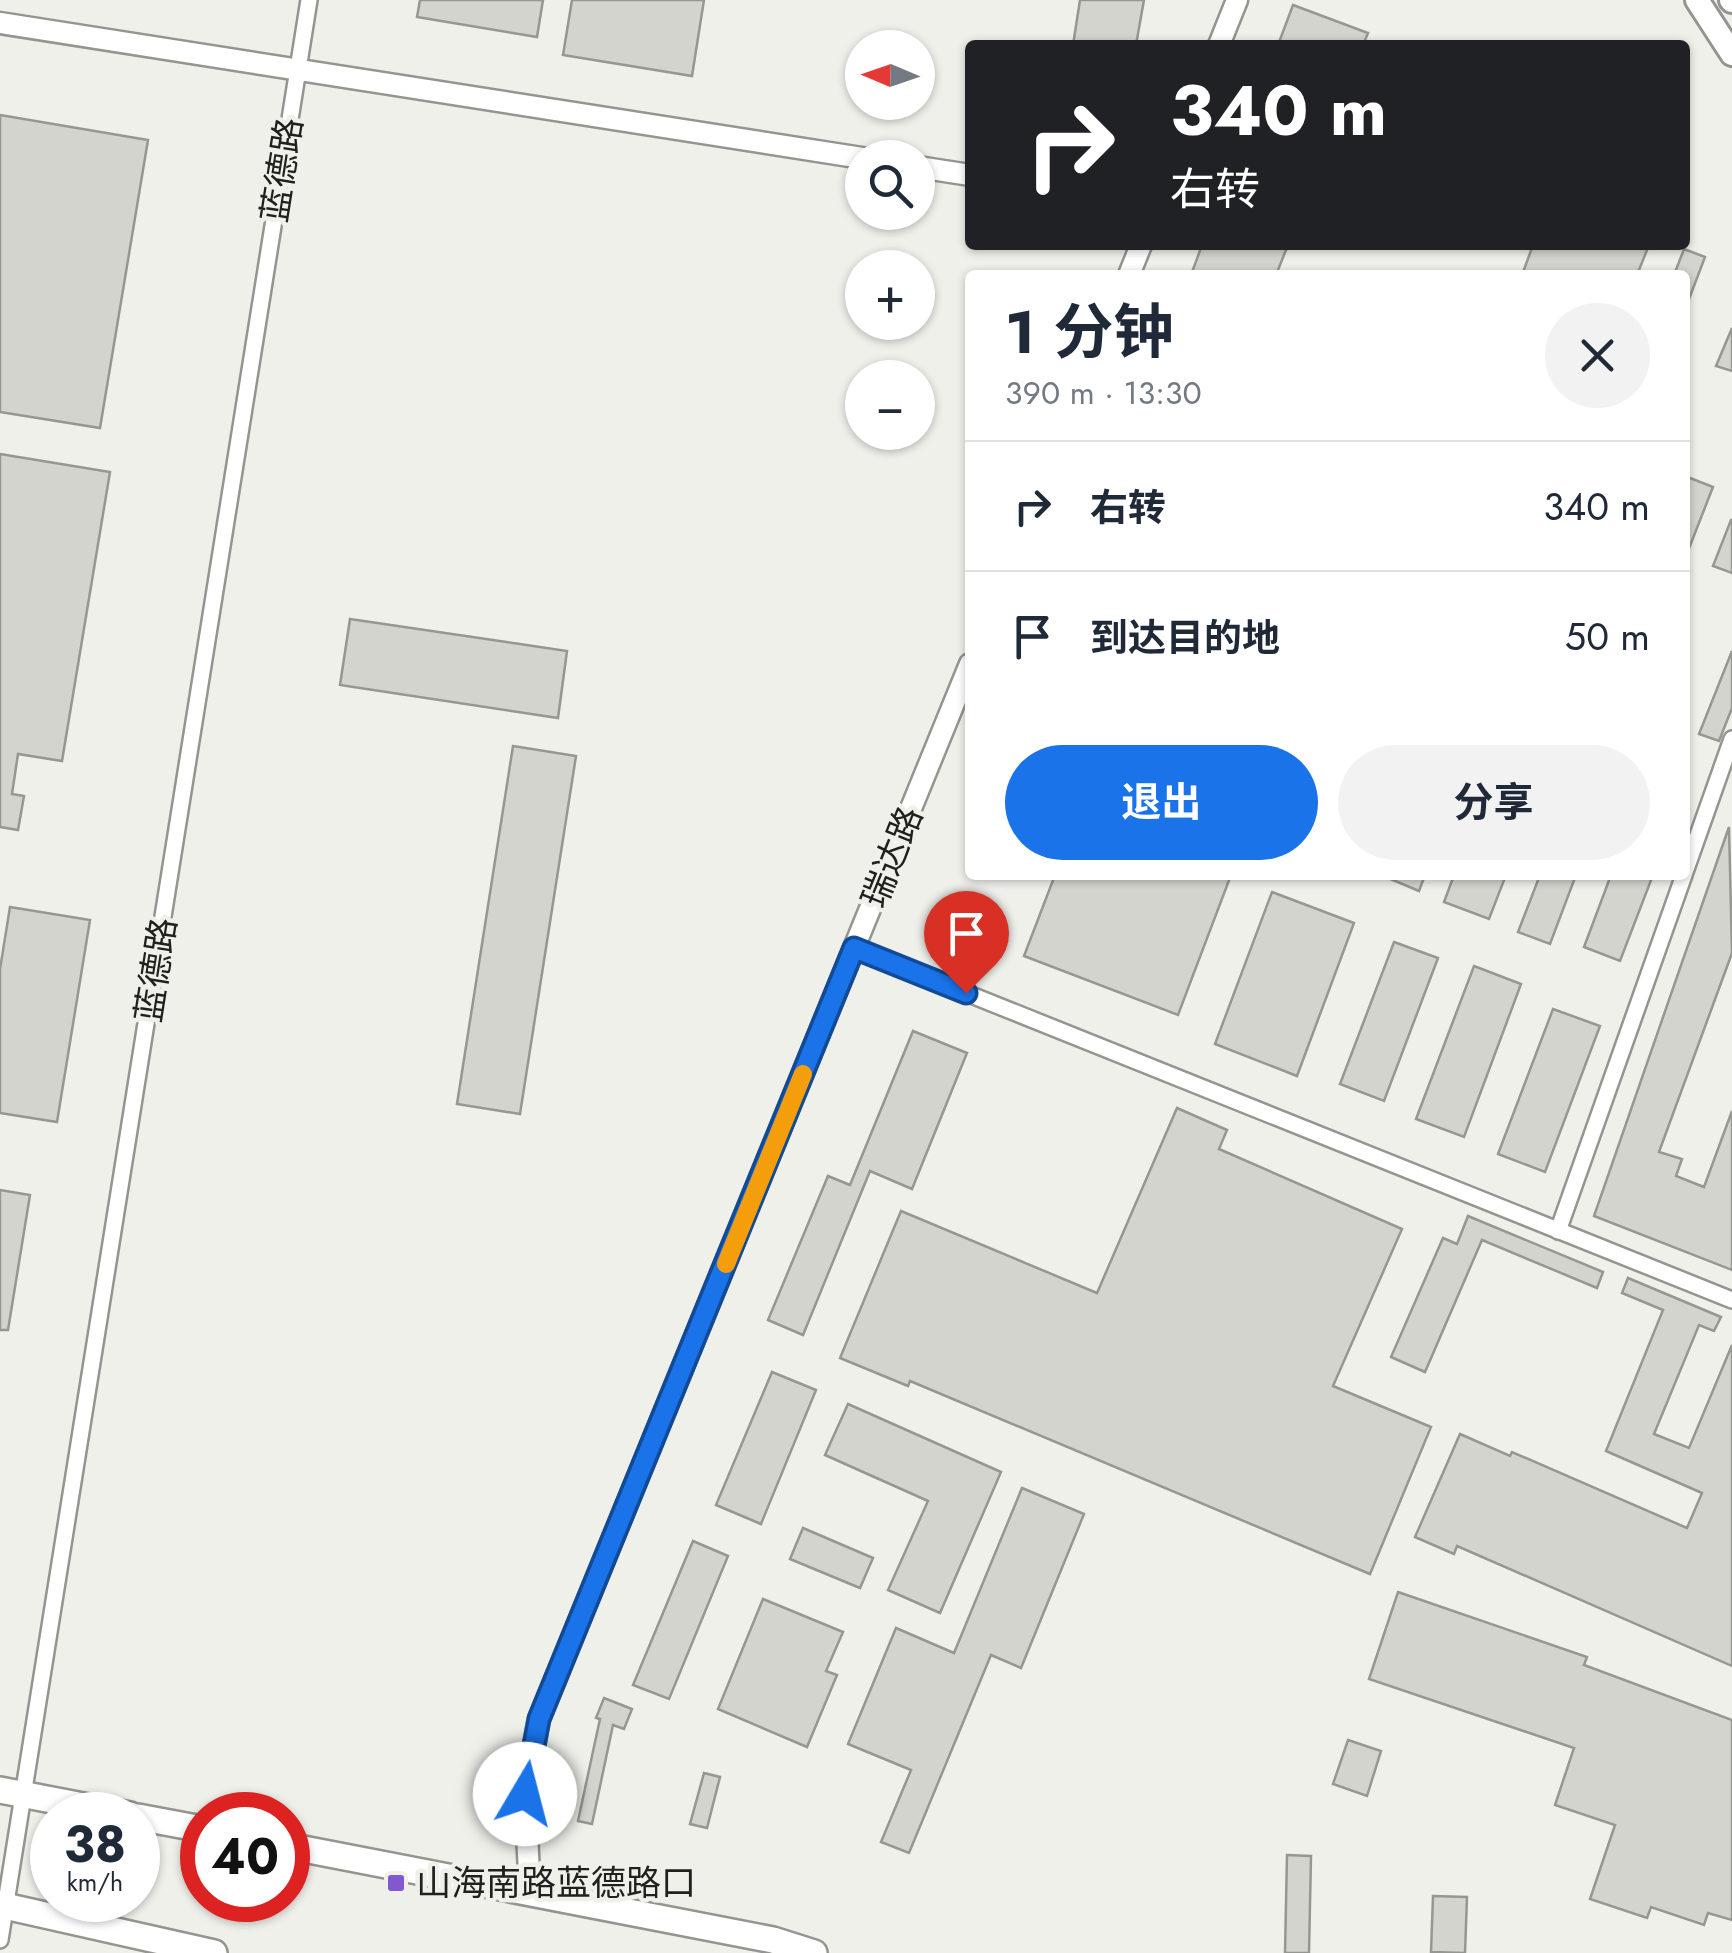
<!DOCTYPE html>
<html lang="zh">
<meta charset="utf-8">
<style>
:root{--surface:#fff;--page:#f2f2f3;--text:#1f2937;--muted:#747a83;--line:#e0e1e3;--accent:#1a73e8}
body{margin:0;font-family:Jost,"Noto Sans SC",sans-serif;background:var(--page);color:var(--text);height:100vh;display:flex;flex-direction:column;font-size:38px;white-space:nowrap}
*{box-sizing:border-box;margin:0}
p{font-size:32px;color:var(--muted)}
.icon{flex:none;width:55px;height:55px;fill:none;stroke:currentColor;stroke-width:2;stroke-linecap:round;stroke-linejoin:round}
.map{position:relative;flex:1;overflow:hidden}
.side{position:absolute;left:965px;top:270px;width:725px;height:610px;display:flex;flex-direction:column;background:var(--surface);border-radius:10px;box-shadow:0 2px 8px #0004}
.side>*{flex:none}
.banner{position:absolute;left:965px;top:40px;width:725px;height:210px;border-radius:10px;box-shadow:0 2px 8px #0004;background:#202124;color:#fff;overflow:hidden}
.needle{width:65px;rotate:272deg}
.tools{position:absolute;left:845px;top:30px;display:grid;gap:20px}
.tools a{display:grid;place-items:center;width:90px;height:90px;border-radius:50%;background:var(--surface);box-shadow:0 2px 8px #0004;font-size:50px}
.speed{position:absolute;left:30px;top:1792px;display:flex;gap:20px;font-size:50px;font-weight:700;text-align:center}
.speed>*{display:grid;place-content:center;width:130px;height:130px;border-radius:50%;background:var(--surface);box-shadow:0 2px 8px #0004;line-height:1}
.speed small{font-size:25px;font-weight:400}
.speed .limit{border:15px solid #d22;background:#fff;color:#111}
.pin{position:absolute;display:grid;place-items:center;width:85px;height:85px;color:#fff;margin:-102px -42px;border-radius:50% 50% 50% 0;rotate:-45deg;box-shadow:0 0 10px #0007}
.pin .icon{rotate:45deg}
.me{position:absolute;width:110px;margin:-55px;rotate:8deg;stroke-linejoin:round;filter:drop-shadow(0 0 8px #0008)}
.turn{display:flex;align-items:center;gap:35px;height:210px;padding:0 40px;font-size:45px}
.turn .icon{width:130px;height:130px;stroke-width:2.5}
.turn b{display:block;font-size:70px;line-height:85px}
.round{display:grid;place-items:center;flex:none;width:105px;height:105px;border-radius:52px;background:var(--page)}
.head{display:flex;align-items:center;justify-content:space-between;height:170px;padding:0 40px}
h1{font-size:60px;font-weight:700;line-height:75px}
.action{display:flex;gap:20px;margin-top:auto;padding:20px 40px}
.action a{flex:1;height:115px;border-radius:60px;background:var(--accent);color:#fff;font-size:40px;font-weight:700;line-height:115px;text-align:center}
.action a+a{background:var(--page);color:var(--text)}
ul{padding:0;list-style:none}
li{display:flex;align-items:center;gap:30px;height:130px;padding:0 40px;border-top:2px solid var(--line)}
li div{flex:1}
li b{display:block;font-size:38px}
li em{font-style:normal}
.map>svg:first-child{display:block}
.building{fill:#d3d4ce;stroke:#969791;stroke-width:2.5}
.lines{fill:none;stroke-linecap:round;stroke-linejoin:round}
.minor-casing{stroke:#94958f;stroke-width:20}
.tertiary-casing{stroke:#94958f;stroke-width:25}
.secondary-casing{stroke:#94958f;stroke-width:28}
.primary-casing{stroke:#94958f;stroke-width:30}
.minor{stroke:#fff;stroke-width:15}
.tertiary{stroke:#fff;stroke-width:20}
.secondary{stroke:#fff;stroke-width:22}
.primary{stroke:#fff;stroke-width:25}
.route-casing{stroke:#114b97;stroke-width:25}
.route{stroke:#1a73e8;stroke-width:18}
.slow{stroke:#f59e0b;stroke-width:18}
.poi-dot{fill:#8258d1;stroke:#eff0ea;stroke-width:4}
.labels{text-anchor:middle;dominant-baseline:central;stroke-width:9;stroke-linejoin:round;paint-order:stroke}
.street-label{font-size:35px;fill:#20211e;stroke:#eff0ea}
.poi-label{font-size:35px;fill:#20211e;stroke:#eff0ea;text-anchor:start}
</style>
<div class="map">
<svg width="1732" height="1953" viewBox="0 0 1732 1953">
<rect width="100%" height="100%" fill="#eff0ea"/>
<g class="building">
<path d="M420,0H543L537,37L417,17Z"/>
<path d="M572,0H704L692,76L563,55Z"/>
<path d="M1080,0H1144L1136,45H1073Z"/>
<path d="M1293,5L1368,33L1363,45H1278Z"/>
<path d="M0,115L148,140L100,428L0,412Z"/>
<path d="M1202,245H1288L1276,275H1191Z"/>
<path d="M1533,245H1649L1637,275H1522Z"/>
<path d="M1684,249L1705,257L1686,307L1685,275H1674Z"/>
<path d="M1732,328V371L1716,366Z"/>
<path d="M0,454L110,472L62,761L18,754L12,794L24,796L18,830L0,827Z"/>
<path d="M1685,476L1713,487L1686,556H1685Z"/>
<path d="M1731,520H1732V573L1713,566Z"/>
<path d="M350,619L567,651L558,718L340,685Z"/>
<path d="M1732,651V708L1719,741L1699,734Z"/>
<path d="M513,746L576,756L520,1114L457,1104Z"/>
<path d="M1729,827L1732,953L1659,1152L1682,1159L1676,1176L1704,1187L1732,1111V1270L1594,1216Z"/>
<path d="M1055,875H1231L1178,1015L1024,956Z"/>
<path d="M1381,875H1425L1419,891Z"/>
<path d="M1454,875H1506L1489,919L1444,902Z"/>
<path d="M1540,875H1576L1550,944L1518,932Z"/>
<path d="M1611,875H1653L1620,961L1584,947Z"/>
<path d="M1272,892L1354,923L1297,1076L1215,1044Z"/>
<path d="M10,907L90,920L57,1122L0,1113V969Z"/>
<path d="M1394,942L1438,958L1384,1101L1340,1084Z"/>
<path d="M1474,966L1521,984L1464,1137L1416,1119Z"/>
<path d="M1553,1009L1600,1026L1545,1172L1498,1154Z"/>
<path d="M913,1031L967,1053L912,1189L870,1171L803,1335L768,1320L828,1176L850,1185Z"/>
<path d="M1177,1108L1227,1130L1219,1149L1402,1229L1333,1386L1431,1427L1370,1574L910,1381L908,1386L840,1358L901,1211L1097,1293Z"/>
<path d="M0,1190L30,1195L8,1330H0Z"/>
<path d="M1468,1216L1603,1272L1597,1288L1482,1240L1425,1372L1391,1357L1443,1238L1457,1244Z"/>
<path d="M1628,1278L1721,1317L1714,1331L1699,1325L1654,1434L1689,1448L1732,1345V1666L1457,1546L1454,1554L1415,1537L1460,1434L1510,1456L1512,1452L1687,1528L1702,1493L1606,1451L1663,1310L1622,1293Z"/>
<path d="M772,1372L816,1390L761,1524L716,1505Z"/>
<path d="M848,1404L1001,1472L940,1613L888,1590L928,1501L825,1455Z"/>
<path d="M1022,1488L1084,1514L1021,1668L991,1655L909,1853L881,1842L911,1770L848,1744L896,1628L954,1653Z"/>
<path d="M803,1528L873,1558L860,1588L790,1559Z"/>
<path d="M693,1541L728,1556L669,1699L633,1685Z"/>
<path d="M1398,1592L1587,1657L1584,1665L1732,1720V1920L1708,1913L1704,1925L1651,1907L1647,1918L1590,1899L1615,1825L1555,1805L1574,1748L1369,1679Z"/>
<path d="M763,1599L843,1632L826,1671L837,1675L807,1747L718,1709Z"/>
<path d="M604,1698L632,1709L624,1729L613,1725L592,1824L578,1821L600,1719L596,1718Z"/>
<path d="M1348,1740L1381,1751L1367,1796L1333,1784Z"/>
<path d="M704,1773L720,1777L707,1828L690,1824Z"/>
<path d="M1287,1855L1311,1856L1309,1953H1285Z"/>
<path d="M1433,1896L1467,1897L1465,1953L1431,1952Z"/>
</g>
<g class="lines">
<defs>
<g id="minor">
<path d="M1685,872L1732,739"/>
<path d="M854,948L1732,1300"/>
<path d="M1558,1231L1684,875"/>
<path d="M0,1940L309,0"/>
</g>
<g id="tertiary">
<path d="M0,23L862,158"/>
<path d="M1219,45L1237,0"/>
<path d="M918,167L970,175"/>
<path d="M1129,275L1141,245"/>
<path d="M530,1894L525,1793L539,1719L970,664"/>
</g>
<g id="secondary">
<path d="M1697,0L1732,54"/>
<path d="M1731,0L1732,1"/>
</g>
<g id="primary">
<path d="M0,1790L130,1815"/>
<path d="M138,1817L202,1829"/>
<path d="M288,1846L773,1940L814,1953"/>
<path d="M0,1905L214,1953"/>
</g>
</defs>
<use href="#minor" class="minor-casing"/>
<use href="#tertiary" class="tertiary-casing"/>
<use href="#secondary" class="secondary-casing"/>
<use href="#primary" class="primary-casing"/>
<use href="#minor" class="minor"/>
<use href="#tertiary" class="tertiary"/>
<use href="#secondary" class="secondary"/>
<use href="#primary" class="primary"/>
</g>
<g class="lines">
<defs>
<path id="route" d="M525,1794L539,1719L854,948L966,993"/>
</defs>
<use href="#route" class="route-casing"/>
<use href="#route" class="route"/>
<path class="slow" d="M726,1264L803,1074"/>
</g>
<rect class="poi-dot" x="386" y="1873" width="20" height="20" rx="5"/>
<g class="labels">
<g class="street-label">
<text transform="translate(282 170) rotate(-81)">蓝德路</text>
<text transform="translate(892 857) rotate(-68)">瑞达路</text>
<text transform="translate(156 970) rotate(-81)">蓝德路</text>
</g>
<g class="poi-label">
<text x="416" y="1883">山海南路蓝德路口</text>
</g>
</g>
</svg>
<div class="tools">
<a><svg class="needle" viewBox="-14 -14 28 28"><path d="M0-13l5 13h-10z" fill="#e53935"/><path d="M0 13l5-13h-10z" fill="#747a83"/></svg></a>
<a><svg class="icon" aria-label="search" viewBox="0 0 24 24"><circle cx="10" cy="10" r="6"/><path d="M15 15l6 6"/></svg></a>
<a>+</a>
<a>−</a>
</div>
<div class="speed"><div>38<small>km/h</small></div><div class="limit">40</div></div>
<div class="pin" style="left:966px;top:993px;background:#d93025"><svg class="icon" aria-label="arrive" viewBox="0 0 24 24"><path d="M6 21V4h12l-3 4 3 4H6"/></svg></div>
<svg class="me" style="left:525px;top:1794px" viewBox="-20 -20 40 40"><circle r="19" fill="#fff"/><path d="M0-13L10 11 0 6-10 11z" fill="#1a73e8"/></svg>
<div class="banner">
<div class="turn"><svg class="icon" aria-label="right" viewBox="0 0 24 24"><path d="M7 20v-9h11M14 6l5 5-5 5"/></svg><div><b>340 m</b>右转</div></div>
</div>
<section class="side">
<div class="head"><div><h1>1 分钟</h1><p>390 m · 13:30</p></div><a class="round"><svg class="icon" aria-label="close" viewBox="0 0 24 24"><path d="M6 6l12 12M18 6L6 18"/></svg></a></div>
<ul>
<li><svg class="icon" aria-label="right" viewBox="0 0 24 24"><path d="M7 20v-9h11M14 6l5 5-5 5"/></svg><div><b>右转</b></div><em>340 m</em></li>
<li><svg class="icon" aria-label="arrive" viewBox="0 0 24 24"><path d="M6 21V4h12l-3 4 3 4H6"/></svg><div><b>到达目的地</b></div><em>50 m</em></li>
</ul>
<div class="action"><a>退出</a><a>分享</a></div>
</section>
</div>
